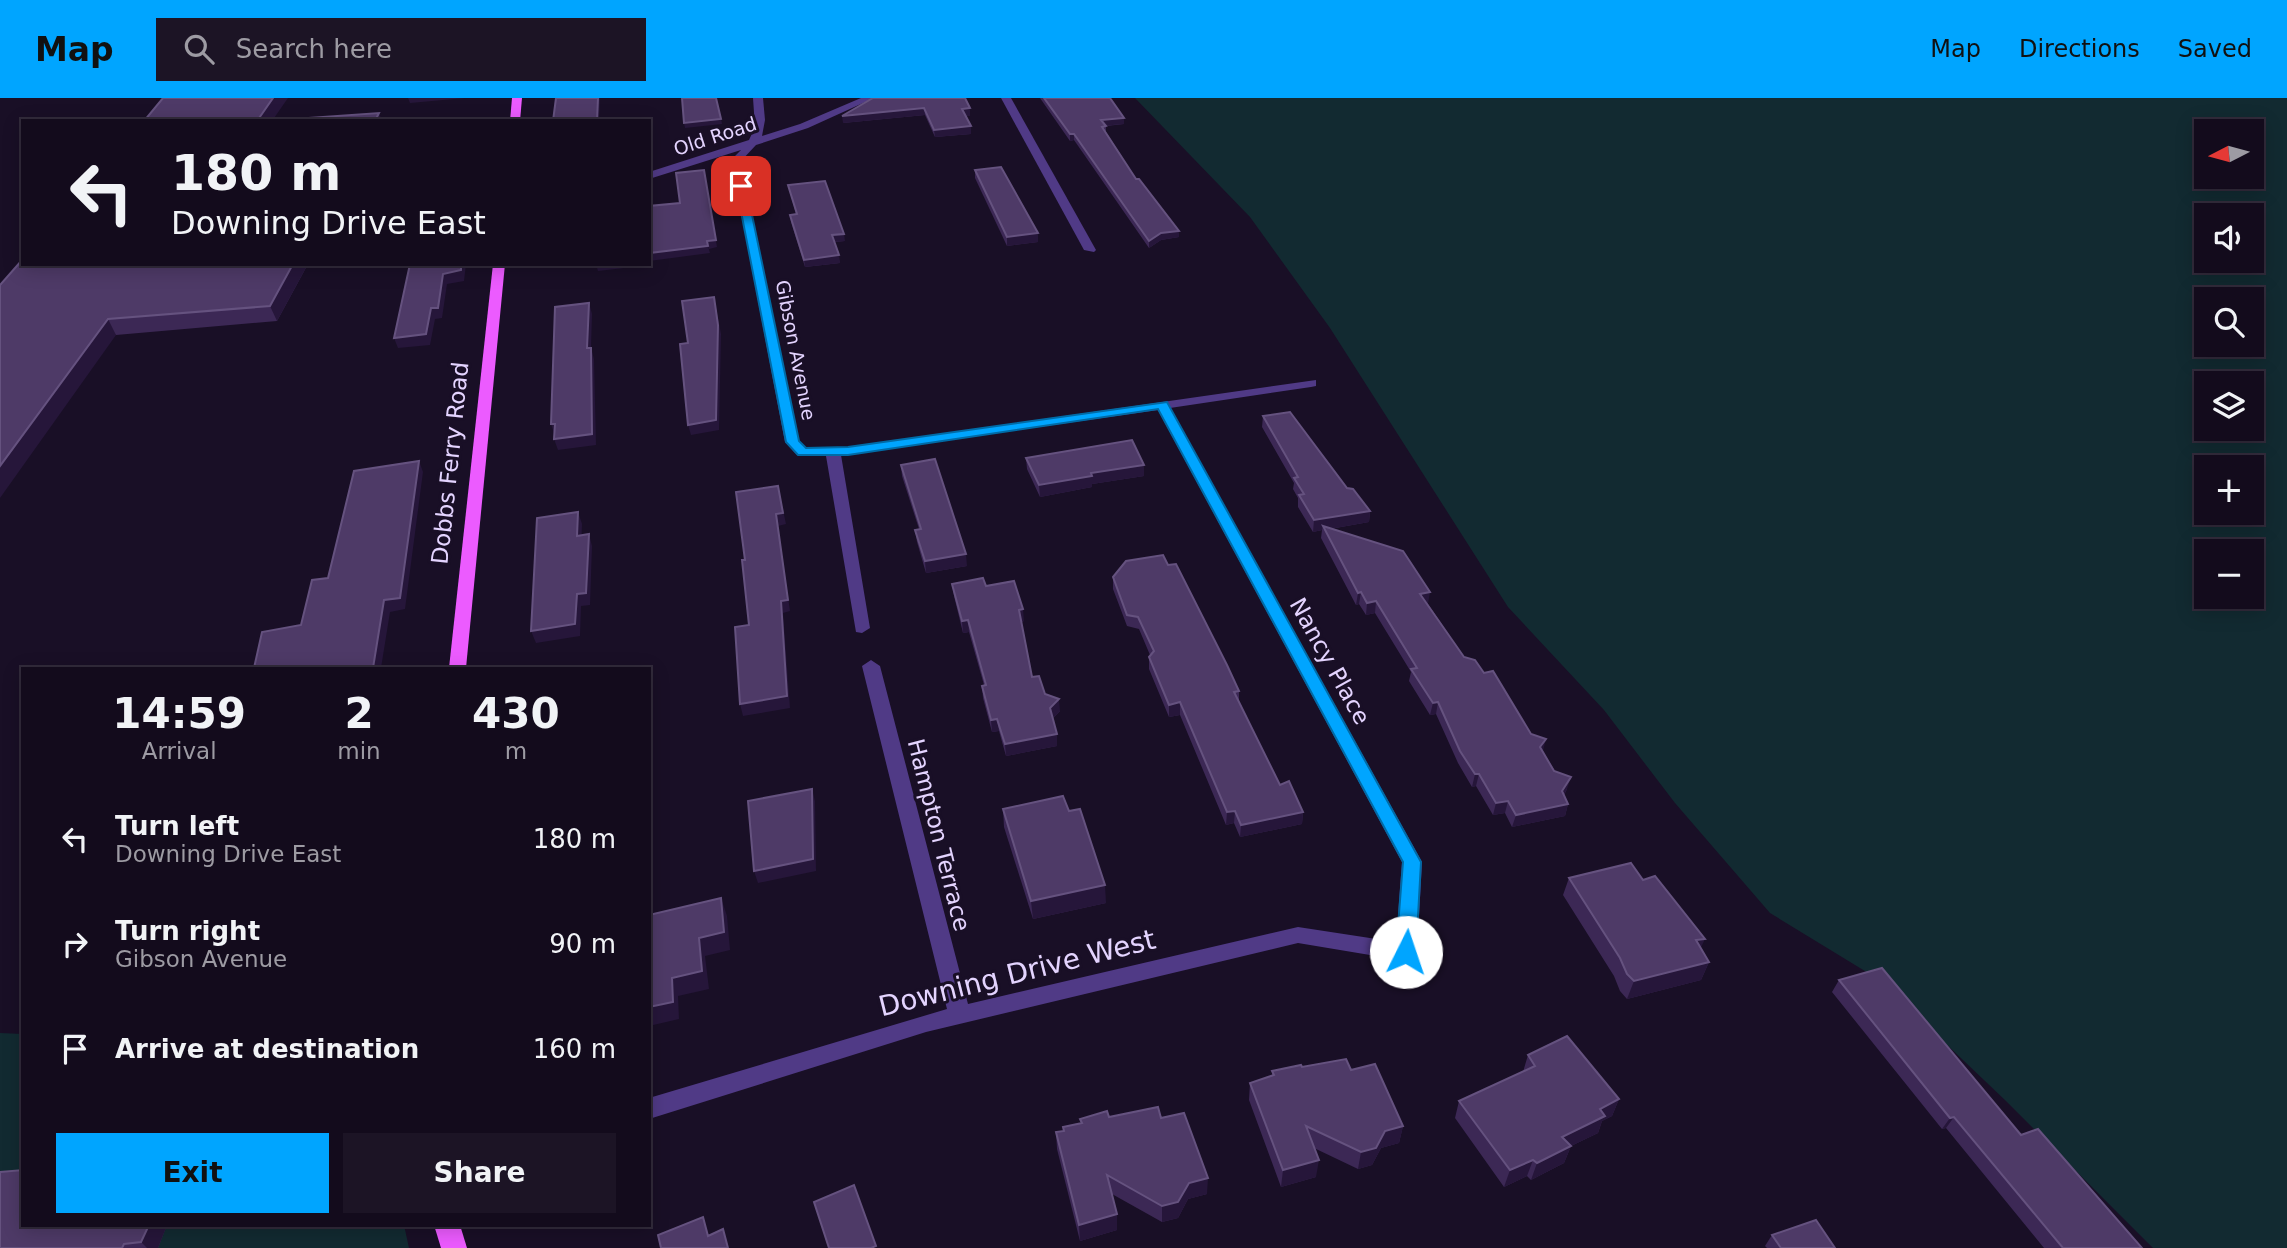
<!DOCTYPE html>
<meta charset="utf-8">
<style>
:root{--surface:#130b1c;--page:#1c1425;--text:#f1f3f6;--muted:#9d9ba3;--line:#322b3b;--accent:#00a5ff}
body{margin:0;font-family:"DejaVu Sans",sans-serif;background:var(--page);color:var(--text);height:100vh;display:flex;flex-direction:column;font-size:26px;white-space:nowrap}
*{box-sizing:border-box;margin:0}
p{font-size:23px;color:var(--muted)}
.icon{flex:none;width:38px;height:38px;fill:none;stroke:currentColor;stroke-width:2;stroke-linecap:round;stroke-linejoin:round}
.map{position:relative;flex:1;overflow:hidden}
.panel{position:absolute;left:21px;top:569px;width:630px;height:560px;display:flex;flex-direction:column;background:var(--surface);border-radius:0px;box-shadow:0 4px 18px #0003,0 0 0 2px var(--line)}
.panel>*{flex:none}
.top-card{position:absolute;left:21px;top:21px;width:630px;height:147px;border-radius:0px;box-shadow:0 4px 18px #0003,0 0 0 2px var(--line);background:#130b1c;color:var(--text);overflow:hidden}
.needle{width:46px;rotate:264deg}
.tools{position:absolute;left:2194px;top:21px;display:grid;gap:14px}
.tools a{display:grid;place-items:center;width:70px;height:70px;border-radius:0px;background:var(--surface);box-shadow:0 4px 18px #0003,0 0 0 2px var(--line);font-size:35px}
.pin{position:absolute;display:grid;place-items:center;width:60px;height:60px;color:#fff;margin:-30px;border-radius:14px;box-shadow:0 4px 10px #0006}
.me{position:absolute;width:77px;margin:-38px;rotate:4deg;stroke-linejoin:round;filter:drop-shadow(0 0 5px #0008)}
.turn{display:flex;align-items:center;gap:24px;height:147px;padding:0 35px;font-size:32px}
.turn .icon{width:91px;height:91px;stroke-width:2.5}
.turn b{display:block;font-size:49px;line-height:60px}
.eta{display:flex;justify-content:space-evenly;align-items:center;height:119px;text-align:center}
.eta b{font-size:42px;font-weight:600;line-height:49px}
.action{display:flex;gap:14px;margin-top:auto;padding:14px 35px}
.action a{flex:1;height:80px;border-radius:0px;background:var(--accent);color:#111;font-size:28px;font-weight:600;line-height:80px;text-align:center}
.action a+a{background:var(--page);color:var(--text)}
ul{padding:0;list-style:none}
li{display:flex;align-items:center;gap:21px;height:105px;padding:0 35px}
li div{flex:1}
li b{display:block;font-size:26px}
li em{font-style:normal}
header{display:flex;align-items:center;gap:42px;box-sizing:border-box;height:98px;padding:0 35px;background:var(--accent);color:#111}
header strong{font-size:33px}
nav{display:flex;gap:38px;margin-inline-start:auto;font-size:24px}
.search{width:490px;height:63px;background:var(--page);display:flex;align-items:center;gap:18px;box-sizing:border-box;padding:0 24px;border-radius:0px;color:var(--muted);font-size:26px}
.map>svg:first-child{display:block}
.green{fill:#122a31;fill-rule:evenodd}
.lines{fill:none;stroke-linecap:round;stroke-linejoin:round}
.minor{fill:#503a86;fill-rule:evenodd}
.major{fill:#ec5bff;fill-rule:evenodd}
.wall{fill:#3c2855}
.shaded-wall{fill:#26163a}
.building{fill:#4e3a67;stroke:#65527f;stroke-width:2}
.route{fill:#00a5ff;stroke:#006ba6;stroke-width:2}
.labels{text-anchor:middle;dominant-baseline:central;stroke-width:6;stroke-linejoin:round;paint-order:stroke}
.far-street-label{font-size:19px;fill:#e4d4ff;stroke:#190f26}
.street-label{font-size:23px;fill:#e4d4ff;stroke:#190f26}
.near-street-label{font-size:28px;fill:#e4d4ff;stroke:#190f26}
</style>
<header>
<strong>Map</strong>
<div class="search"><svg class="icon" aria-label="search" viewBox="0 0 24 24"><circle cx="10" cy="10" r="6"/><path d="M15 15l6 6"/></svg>Search here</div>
<nav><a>Map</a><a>Directions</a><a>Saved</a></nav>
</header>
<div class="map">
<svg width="2287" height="1150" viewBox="0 0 2287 1150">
<rect width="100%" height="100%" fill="#190f26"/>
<g class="green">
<path d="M1135,0H2287V1150H2153L2006,1003L1878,881L1770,815L1675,705L1604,612L1508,509L1330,230L1250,119ZM2207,33H2252V79H2207ZM2207,117H2252V163H2207ZM2207,201H2252V247H2207ZM2207,285H2252V331H2207ZM2207,369H2252V415H2207ZM2207,453H2252V499H2207Z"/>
<path d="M0,935L23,936V1127H404L409,1150H0Z"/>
</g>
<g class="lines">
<g class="minor">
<path d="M753,0H763L765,22L762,38L800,26L861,0H874L808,30L756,47L741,63L799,343L806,350L848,349L1316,282V288L1311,289L1170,310L1422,764L1417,854L1414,860L1406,863L1298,845L926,934L649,1021V1000L947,911L862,568L871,562L880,568L968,906L1298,829L1396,844L1402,764L1158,312L841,357L870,530L862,535L856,534L826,358L797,357L785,344L731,62L741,52L649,81V74L749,42L755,29Z"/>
<path d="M1001,0H1011L1096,152L1094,154L1084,152Z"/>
</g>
<g class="major">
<path d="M512,0H522L520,23H510Z"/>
<path d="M493,166H505L466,570H449Z"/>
<path d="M434,1127H460L467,1150H441Z"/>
</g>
</g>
<g class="wall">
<path d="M873,0L970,18H966L971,36L935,39L925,17L843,25Z"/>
<path d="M1040,0H1110L1124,26L1106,28V34L1136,81L1179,133V139L1161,142L1149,150L1074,42L1070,43Z"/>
<path d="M975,72L1038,144L1007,148L975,80Z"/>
<path d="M788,87L845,143L834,144L840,165L805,169L791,124L790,117L796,116Z"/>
<path d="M308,166L277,223L116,237L0,187Z"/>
<path d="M1263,318L1347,390L1370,413L1369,424L1330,431L1428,506L1464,559L1531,636L1567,691L1564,697L1568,706L1565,718L1512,729L1505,715L1493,717L1476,688L1472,689L1458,665L1436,616L1430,617L1409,583L1411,574L1375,515L1366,517L1359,506L1356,507L1321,440L1322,432L1313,434L1298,409V400L1293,391L1294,385L1262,329Z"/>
<path d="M1026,360L1144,378L1092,386V389L1040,399L1027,371Z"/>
<path d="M901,367L967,468L926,475L917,444L915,432L919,431L902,378Z"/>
<path d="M1113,479L1239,593V603L1280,687L1303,714L1302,726L1240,739L1234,725L1226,727L1180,617L1169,619L1149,571V559L1150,557L1139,531L1127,528L1113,491Z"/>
<path d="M952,486L986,488L1024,523L1021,524L1032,579L1060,613L1053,620L1057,648L1006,658L999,633L992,634L983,600L982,588L984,587L969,534L963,535L954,498Z"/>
<path d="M1003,711L1069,713L1106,805L1033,821L1004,729Z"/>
<path d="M1569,780L1643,782L1700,851L1709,864L1701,882L1627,901L1620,893L1614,878L1563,797Z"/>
<path d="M1839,882L2021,1037L2142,1150H2044L1946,1030L1942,1031L1832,894Z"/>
<path d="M1528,957L1619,1001L1612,1018L1602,1023L1598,1035L1571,1048L1564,1065L1531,1082L1527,1078L1504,1089L1455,1020L1459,1003L1523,974Z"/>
<path d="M1302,969L1351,972L1403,1028L1399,1045L1381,1050L1372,1067L1358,1071L1314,1050L1316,1079L1281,1089L1249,1002L1250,985L1272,978V973Z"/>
<path d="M1109,1019L1161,1020L1207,1096L1188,1101L1178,1120L1162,1124L1112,1096L1117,1116V1132L1080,1143L1057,1051L1056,1034L1064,1033L1063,1029L1081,1025L1080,1021Z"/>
<path d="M167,1127L158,1150H0Z"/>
<path d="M1772,1137L1835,1150H1767L1765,1148Z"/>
</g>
<g class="shaded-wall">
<path d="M273,0H288L272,23H257Z"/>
<path d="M408,0H465L410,5Z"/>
<path d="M598,0H600L599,23H597Z"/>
<path d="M924,10L925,17L843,25L842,18Z"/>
<path d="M970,10V18H963L962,11Z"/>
<path d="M379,15L382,23H375Z"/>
<path d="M1124,20V26L1101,28V22Z"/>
<path d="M721,21L722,26L685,30L684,25Z"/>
<path d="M971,28V36L935,39L934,32Z"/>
<path d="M1070,36H1074V42L1070,43Z"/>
<path d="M704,72L717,149L709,151L707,143Z"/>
<path d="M1179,133V139L1161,142L1149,150V143L1161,135Z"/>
<path d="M1038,135V144L1007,148V139Z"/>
<path d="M844,136L845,143L833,144L832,137Z"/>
<path d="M708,148L710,155L649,163V155Z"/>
<path d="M839,157L840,165L805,169L804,162Z"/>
<path d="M293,166H308L277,223L270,208Z"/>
<path d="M461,166H466L464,183L447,186L442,220L435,221L430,247L398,250L394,240L431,210L443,176Z"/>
<path d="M596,166H624V170L598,173Z"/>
<path d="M714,199L721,236L719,332L691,337L688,327Z"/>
<path d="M589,205L592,216L591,250L594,261L596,347L558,352L554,341L587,250Z"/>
<path d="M108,221L116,237L0,400V368Z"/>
<path d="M551,326H555V338Z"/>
<path d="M419,363L423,374L405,511L390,514L381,570H373L384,502Z"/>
<path d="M1144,367V378L1092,386V389L1040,399L1039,387L1091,375Z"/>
<path d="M778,388L786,426L778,428L790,513L783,515L790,610L743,618L740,606L781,503L776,416Z"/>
<path d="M1370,413L1369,424L1324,432L1323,428L1322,432L1313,434L1314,422Z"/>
<path d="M578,414L582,426L581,450L577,438Z"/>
<path d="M589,436L592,448L590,507L581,508L580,538L536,545L531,533Z"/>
<path d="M966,456L967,468L926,475L925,463Z"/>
<path d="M1361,494L1359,506L1356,507L1358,495Z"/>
<path d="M1430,494L1428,506L1418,508L1420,496Z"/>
<path d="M1376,503L1375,515L1366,517L1367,505Z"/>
<path d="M1023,511L1024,523L1020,524L1019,512Z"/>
<path d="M968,522L969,534L963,535L962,523Z"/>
<path d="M1059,601L1060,613L1051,622L1050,610Z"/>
<path d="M1180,604V617L1169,619V607Z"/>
<path d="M1438,604L1436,616L1430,617L1433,605Z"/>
<path d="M997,621L999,633L992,634L991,622Z"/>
<path d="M1057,636V648L1006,658L1005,646Z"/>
<path d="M1546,641L1543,653L1540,649Z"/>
<path d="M1475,676H1479L1476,688L1472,689Z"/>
<path d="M1571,679L1567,691L1559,706L1562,693Z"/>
<path d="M812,691L815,703L816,773L758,785L754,773Z"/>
<path d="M1508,703L1505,715L1493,717L1496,705Z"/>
<path d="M1568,706L1565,718L1512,729L1516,717Z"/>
<path d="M1235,713L1234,725L1226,727L1227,714Z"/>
<path d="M1303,714L1302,726L1240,739L1241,727Z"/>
<path d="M1105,787L1106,805L1033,821L1031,803Z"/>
<path d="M721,800L727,818L730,852L705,858L709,891L678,898L679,921L649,928V909L672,880L699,840Z"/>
<path d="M1705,841L1697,858L1696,842Z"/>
<path d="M1709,864L1701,882L1627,901L1634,883Z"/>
<path d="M1619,1001L1612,1018L1602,1023L1598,1035L1571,1048L1564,1065L1531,1082L1537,1065L1562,1039L1600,1011Z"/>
<path d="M1954,1019L1946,1030L1942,1031L1950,1020Z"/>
<path d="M1403,1028L1399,1045L1381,1050L1372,1067L1358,1071L1361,1054L1385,1033Z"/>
<path d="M1319,1062L1316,1079L1281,1089L1283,1072Z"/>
<path d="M1533,1062L1527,1078L1504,1089L1510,1072Z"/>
<path d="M1208,1080L1207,1096L1188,1101L1178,1120L1162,1124V1108L1189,1085Z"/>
<path d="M1117,1116V1132L1080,1143L1079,1127Z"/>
<path d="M149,1127H167L158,1150H147L141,1144Z"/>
</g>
<g class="building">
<path d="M163,0H273L257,23H144Z"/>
<path d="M556,0H598L597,23H553Z"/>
<path d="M682,0H716L721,21L684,25Z"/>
<path d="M873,0H965L970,10L962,11L971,28L934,32L924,10L842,18Z"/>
<path d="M1044,0H1110L1124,20L1101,22L1106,28L1102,29L1136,81H1139L1179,133L1161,135L1149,143L1074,36H1070Z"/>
<path d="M379,15L375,23H265Z"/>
<path d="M1001,69L1038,135L1007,139L975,72Z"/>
<path d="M704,72L716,142L707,143L708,148L649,155V108L680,105L676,75Z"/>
<path d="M825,83L844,136L832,137L839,157L804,162L790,117L797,116L788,87Z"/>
<path d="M23,161V166H293L270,208L108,221L0,368V187Z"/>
<path d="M410,166H461V172L443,176L438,210H431L426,236L394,240Z"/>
<path d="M714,199L718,227L716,322L688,327L680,246L688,245L682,203Z"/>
<path d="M589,205L587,250H591L592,336L554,341L555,326H551L555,209Z"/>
<path d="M1290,314L1347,390L1353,391L1370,413L1314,422L1299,397L1304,396L1294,380L1298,379L1263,318Z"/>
<path d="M1132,342L1144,367L1091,375L1092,378L1039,387L1026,360Z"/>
<path d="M935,361L966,456L925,463L915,432L921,431L901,367Z"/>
<path d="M419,363L400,500L384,502L373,570H279V569L254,570L262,534L301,527L312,482L328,480L354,373Z"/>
<path d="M778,388L783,415L776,416L788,502L781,503L787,598L740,606L735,529L749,527L742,462H745L736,394Z"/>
<path d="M578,414L577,438L589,436L586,495L577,496L575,526L531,533L537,420Z"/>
<path d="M1323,428L1403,453L1430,494L1420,496L1464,559L1475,562L1484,575L1493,573L1531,636L1546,641L1540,649L1554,673L1571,679L1562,693L1568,706L1516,717L1508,703L1496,705L1479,676H1475L1460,653L1438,604L1433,605L1411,571L1417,570L1376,503L1367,505L1361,494L1358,495Z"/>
<path d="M1163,457L1168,467L1176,466L1227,567L1239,593L1234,594L1280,687L1289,683L1303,714L1241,727L1235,713L1227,714L1180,604L1169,607L1149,559L1154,553L1138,519L1127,517L1113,479L1126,463Z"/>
<path d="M983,480L986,488L1014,483L1023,511L1019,512L1032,579L1039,578L1045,596L1059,601L1050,610L1057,636L1005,646L997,621L991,622L982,588L986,587L968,522L962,523L952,486Z"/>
<path d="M812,691L813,761L754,773L748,703Z"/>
<path d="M1063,698L1069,713L1080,711L1105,787L1031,803L1003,711Z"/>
<path d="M1631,765L1643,782L1655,778L1705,841L1696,842L1709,864L1634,883L1627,876L1620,860L1569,780Z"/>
<path d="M721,800L724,834L699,840L702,873L672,880L673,904L649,909V817Z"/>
<path d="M1882,870L2021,1037L2038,1031L2142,1150H2063L1954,1019L1950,1020L1839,882Z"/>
<path d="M1567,938L1619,1001L1600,1011L1605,1018L1562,1039L1571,1048L1537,1065L1533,1062L1510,1072L1459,1003L1535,968L1528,957Z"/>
<path d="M1346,961L1351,972L1375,966L1403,1028L1385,1033L1376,1050L1361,1054L1306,1028L1319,1062L1283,1072L1250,985L1274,977L1272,973L1301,967L1302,969Z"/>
<path d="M1158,1009L1161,1020L1184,1015L1208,1080L1189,1085L1178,1104L1162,1108L1107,1077L1117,1116L1079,1127L1056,1034L1064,1033L1063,1029L1082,1025L1080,1021L1107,1013L1109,1019Z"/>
<path d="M23,1072V1127H149L141,1144L124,1146L122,1150H0V1074Z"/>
<path d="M854,1087L876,1148L871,1150H829L814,1104Z"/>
<path d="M703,1119L708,1138L723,1131L728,1150H661L658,1137Z"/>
<path d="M1816,1122L1835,1150H1781L1772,1137Z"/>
</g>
<path class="route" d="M741,85L746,88L799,343L806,350L848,349L1167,304L1421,764L1416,854L1413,860L1406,862L1399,860L1396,854L1403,764L1158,311L848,357H798L786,344L736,88Z"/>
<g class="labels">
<g class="far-street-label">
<text transform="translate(715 38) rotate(-18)">Old Road</text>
<text transform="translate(796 252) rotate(79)">Gibson Avenue</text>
</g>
<g class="street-label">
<text transform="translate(450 365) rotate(-84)">Dobbs Ferry Road</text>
<text transform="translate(1330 563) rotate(61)">Nancy Place</text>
<text transform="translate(939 737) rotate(76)">Hampton Terrace</text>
</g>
<g class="near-street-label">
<text transform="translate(1017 875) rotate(-14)">Downing Drive West</text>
</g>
</g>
</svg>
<div class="tools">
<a><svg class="needle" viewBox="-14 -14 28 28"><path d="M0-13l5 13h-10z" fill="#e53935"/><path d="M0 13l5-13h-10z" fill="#9d9ba3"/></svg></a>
<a><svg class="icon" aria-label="sound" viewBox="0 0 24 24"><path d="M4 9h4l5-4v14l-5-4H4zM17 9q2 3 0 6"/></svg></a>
<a><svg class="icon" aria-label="search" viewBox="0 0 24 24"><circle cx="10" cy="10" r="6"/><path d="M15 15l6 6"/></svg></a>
<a><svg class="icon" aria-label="layers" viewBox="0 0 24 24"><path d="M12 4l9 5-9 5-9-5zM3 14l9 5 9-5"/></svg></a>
<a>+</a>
<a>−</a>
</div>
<div class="pin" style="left:741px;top:88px;background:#d93025"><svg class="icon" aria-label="arrive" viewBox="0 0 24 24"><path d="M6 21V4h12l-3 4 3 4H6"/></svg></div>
<svg class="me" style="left:1406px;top:854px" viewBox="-20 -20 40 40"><circle r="19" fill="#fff"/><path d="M0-13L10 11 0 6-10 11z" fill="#00a5ff"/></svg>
<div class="top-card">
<div class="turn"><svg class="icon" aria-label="left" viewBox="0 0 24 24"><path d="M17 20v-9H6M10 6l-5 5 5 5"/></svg><div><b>180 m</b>Downing Drive East</div></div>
</div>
<section class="panel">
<div class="eta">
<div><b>14:59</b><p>Arrival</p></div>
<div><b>2</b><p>min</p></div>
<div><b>430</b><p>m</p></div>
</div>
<ul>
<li><svg class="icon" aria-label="left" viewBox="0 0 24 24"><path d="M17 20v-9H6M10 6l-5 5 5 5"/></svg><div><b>Turn left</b><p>Downing Drive East</p></div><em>180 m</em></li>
<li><svg class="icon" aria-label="right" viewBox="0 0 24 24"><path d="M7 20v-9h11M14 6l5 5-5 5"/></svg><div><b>Turn right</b><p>Gibson Avenue</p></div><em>90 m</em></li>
<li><svg class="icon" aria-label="arrive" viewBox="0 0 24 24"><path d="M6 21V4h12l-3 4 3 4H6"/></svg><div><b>Arrive at destination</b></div><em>160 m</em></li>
</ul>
<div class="action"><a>Exit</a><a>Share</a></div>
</section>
</div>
